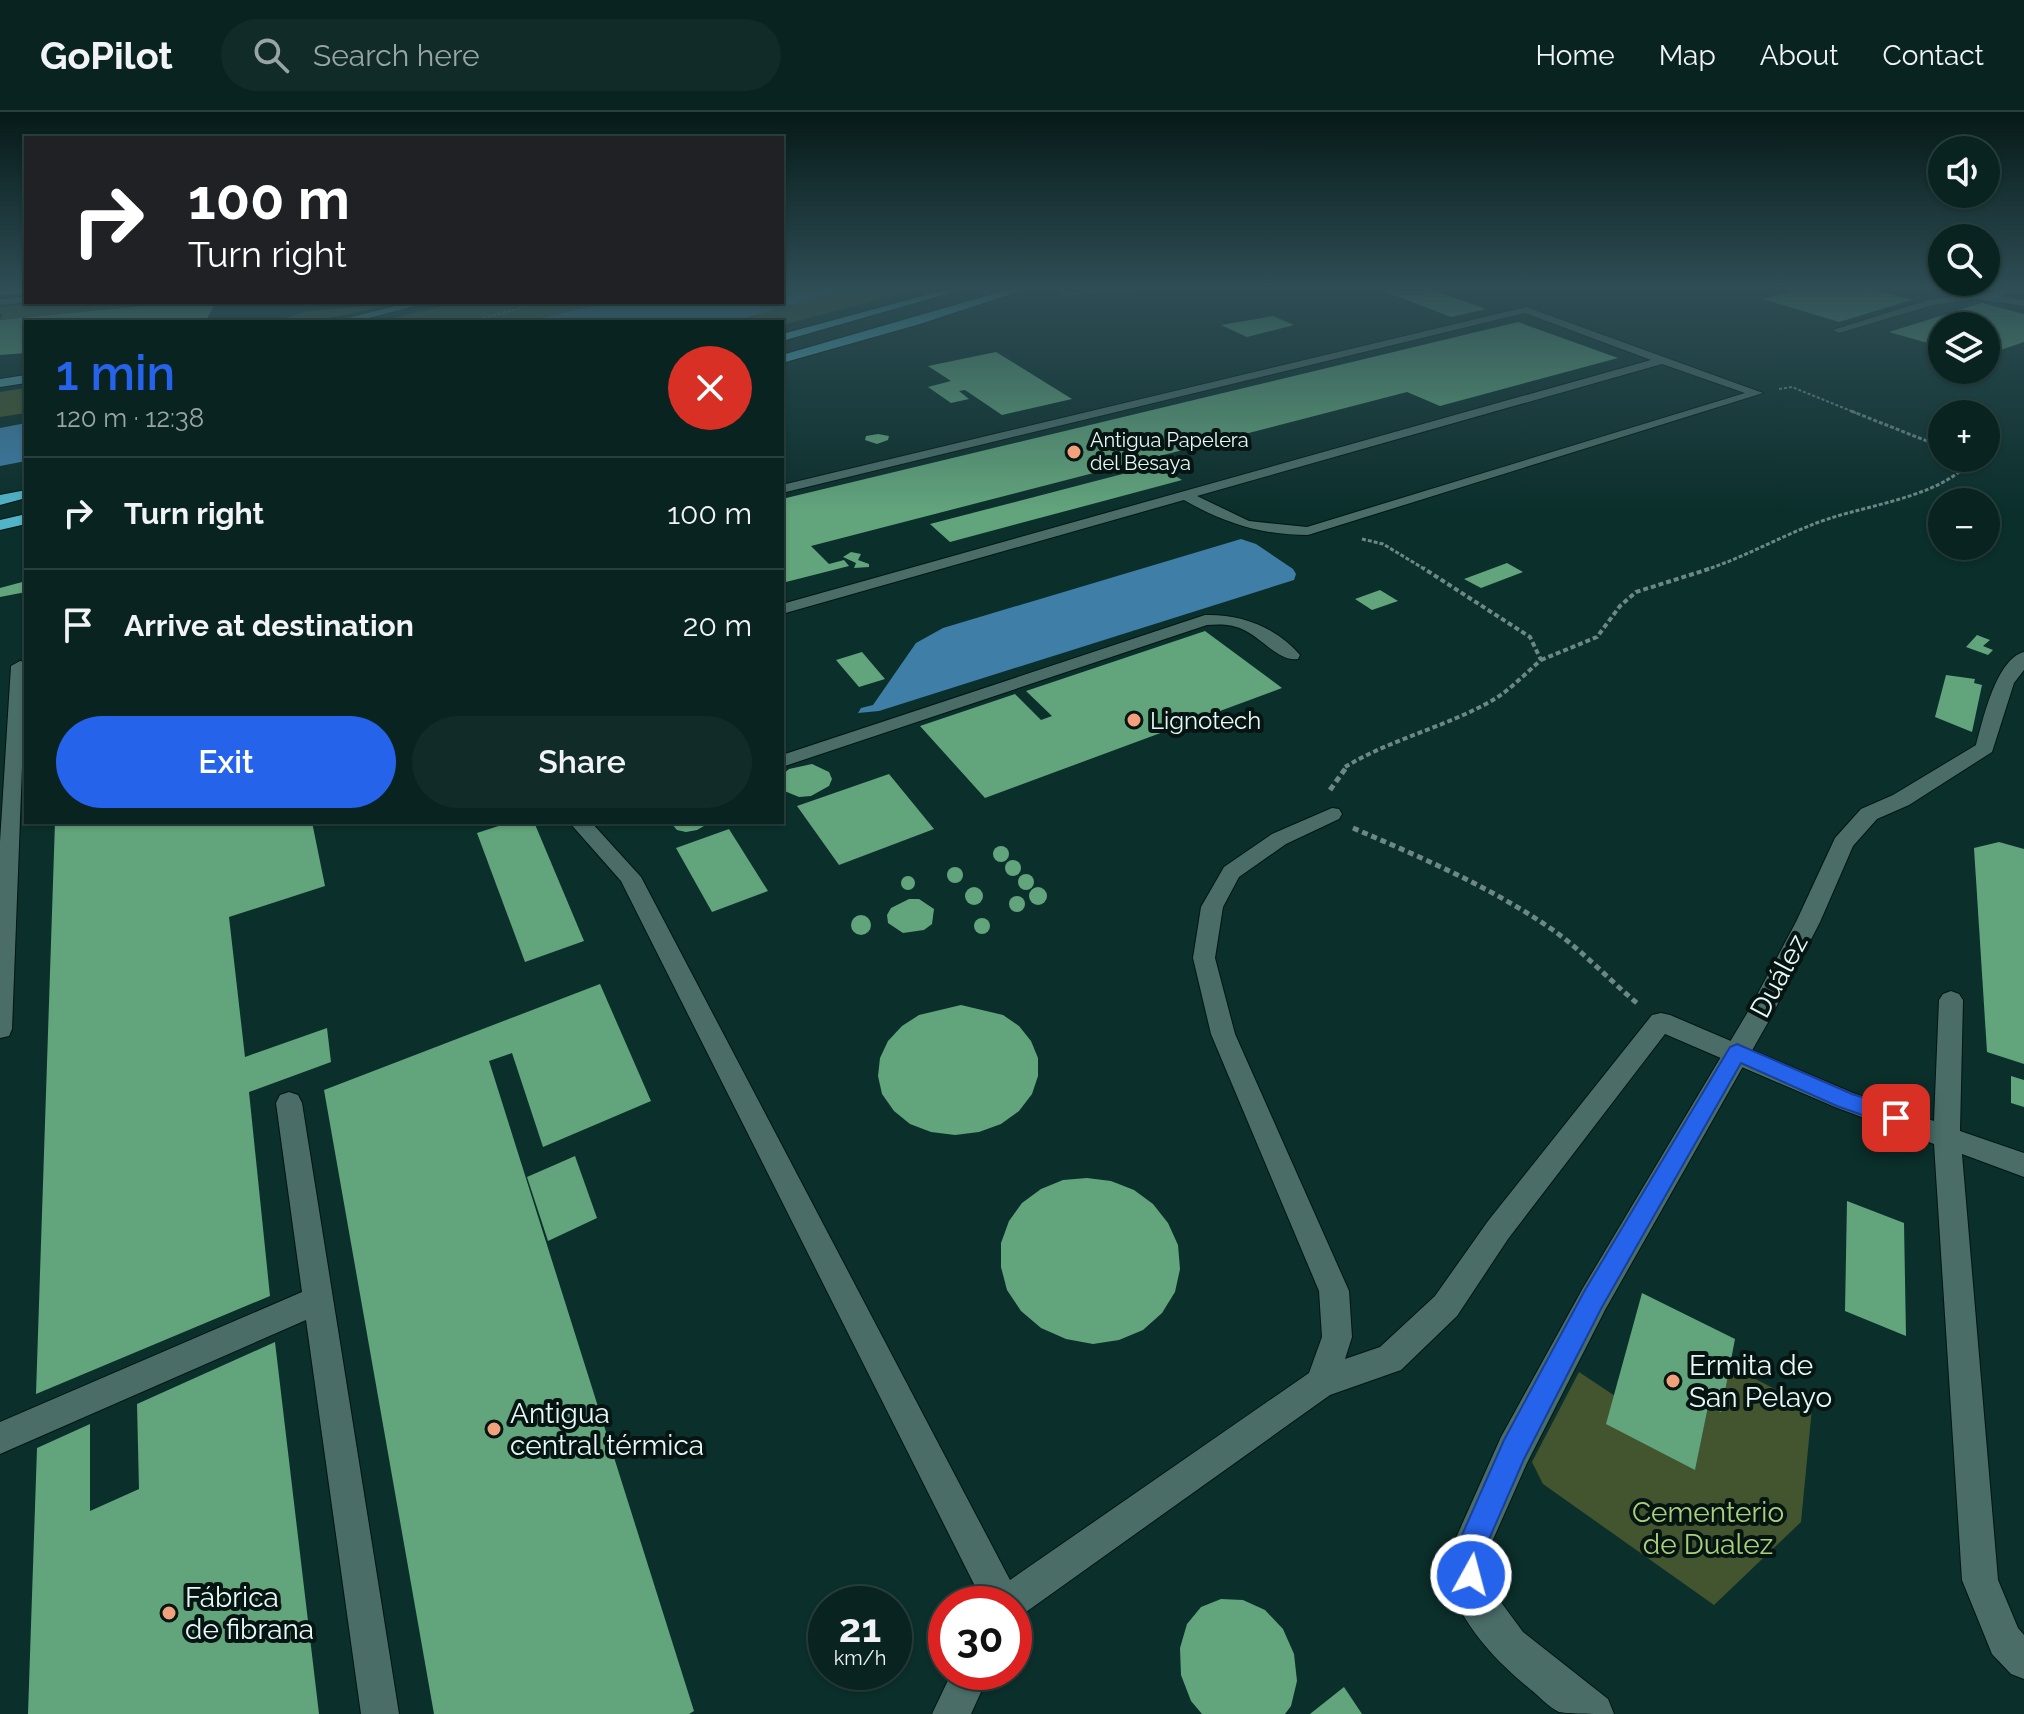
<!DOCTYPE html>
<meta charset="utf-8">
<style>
:root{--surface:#082320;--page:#112b29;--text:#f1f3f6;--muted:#98a4a5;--line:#29403e;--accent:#2563eb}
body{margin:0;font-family:Raleway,sans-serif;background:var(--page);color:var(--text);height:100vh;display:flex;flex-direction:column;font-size:30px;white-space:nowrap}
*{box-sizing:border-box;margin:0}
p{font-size:26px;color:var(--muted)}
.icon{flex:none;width:44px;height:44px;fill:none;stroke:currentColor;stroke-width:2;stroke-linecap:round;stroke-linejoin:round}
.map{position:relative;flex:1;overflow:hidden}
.drawer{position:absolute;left:24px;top:208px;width:760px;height:504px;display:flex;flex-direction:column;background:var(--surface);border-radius:0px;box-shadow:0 2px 6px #0004,0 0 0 2px var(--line)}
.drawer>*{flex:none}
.top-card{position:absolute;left:24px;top:24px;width:760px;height:168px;border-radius:0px;box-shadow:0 2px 6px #0004,0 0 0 2px var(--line);background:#202124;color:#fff;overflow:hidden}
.tools{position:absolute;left:1928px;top:24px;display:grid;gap:16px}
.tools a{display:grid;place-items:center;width:72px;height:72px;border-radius:50%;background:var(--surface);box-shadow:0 2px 6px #0004,0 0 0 2px var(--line);font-size:40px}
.speed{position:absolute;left:808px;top:1474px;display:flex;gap:16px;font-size:40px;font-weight:700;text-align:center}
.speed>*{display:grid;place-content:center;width:104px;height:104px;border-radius:50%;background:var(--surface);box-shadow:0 2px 6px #0004,0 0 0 2px var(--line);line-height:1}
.speed small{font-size:20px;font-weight:400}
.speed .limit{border:12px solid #d22;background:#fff;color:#111}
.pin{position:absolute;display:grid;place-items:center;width:68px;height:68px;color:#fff;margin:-34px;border-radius:16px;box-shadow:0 4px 12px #0006}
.me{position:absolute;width:88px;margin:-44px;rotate:7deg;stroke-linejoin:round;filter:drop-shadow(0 0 6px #0008)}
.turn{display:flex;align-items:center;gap:28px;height:168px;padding:0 32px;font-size:36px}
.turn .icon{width:104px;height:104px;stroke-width:2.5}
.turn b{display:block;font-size:56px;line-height:68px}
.round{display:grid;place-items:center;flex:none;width:84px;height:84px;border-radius:42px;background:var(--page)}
.overview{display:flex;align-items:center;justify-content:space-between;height:136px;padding:0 32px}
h1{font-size:48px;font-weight:600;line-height:60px;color:var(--accent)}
.cta{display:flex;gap:16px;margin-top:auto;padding:16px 32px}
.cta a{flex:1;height:92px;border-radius:48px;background:var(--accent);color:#fff;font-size:32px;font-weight:600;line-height:92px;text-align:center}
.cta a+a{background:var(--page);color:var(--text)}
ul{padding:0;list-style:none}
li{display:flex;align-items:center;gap:24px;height:112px;padding:0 32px;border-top:2px solid var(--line)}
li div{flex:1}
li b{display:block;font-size:30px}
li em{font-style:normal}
header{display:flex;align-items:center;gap:48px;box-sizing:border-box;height:112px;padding:0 40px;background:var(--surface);border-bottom:2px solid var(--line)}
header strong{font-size:38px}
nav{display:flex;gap:44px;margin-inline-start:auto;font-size:28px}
.search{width:560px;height:72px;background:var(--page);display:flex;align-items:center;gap:20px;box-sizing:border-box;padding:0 28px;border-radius:44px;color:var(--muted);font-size:30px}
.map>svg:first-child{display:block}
.green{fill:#43552f}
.water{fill:#3f7ea7}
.building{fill:#62a47c}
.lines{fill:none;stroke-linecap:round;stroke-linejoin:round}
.service-casing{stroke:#001613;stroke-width:2}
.minor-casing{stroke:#001613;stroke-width:2}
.primary-casing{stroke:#001613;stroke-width:2}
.motorway-casing{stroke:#001613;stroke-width:2}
.path-far3{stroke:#6b8884;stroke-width:2;stroke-dasharray:3 2;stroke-linecap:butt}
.path-far2{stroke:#6b8884;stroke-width:3;stroke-dasharray:4 2;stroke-linecap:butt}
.path-far1{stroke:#6b8884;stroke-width:4;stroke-dasharray:5 3;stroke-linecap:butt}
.path{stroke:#6b8884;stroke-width:5;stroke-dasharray:6 4;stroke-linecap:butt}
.service{fill:#4a6d68;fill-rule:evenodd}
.minor{fill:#4a6d68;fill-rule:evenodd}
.primary{fill:#4e98a1;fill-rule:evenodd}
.motorway{fill:#51b4c7;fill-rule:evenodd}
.route{fill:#2563eb;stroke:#184099;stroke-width:2}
.poi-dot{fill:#f1a17b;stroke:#061412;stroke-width:3}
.labels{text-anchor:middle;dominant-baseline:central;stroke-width:8;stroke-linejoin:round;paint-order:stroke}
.far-poi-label{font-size:20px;fill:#e6f9f6;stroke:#061412;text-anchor:start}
.poi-label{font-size:24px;fill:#e6f9f6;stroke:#061412;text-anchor:start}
.near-street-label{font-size:28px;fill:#e6f9f6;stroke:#061412}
.near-poi-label{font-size:28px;fill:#e6f9f6;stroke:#061412;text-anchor:start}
.near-park-label{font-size:28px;fill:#a9d17b;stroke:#061412}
</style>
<header>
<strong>GoPilot</strong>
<div class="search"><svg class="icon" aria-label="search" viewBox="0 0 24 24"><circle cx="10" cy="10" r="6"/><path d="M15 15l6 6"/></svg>Search here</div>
<nav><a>Home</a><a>Map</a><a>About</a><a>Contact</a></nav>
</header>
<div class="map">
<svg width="2024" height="1602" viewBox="0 0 2024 1602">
<rect width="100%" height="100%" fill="#0b2f2b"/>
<g class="green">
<path d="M854,175H927L782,213V210H730Z"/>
<path d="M49,190H184L0,208L3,202H0V195Z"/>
<path d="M403,190L311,210H274L304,200Z"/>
<path d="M458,190H611L523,210H379Z"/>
<path d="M26,276V301L0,305V280Z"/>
<path d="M1730,1254L1812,1296L1801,1410L1714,1493L1543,1372L1532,1350L1579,1260L1615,1284L1695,1357L1708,1295Z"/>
</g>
<g class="water">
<path d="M782,175H854L730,210H523L611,190H782Z"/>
<path d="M26,311V349L0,354V316Z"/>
<path d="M1241,427L1256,432L1293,457L1296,462L1294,468L879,599L858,601L861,596L873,593L916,531L943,516Z"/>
</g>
<g class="building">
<path d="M26,175V181L0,183L2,176Z"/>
<path d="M1402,175H1424L1486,197L1451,205L1383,179Z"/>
<path d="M1777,175H1862L1912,188L1839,210L1763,187L1791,179Z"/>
<path d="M184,190H216L205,210H26V241L0,243V208Z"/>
<path d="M1982,191L2024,202V230L1986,243V214H1942V235L1889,220Z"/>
<path d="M1273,204L1294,213L1247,225L1221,213Z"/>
<path d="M1518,210L1618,246L1440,294L1407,280L811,434L829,452L844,448L849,454L782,471V387Z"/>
<path d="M996,240L1072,287L1002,303L965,278L959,279L969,287L951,291L928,275L951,269L928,254Z"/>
<path d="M878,322L889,324L888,328L877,332L865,328L866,324Z"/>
<path d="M1157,353L1182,368L950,430L930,412Z"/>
<path d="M851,440L861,442L858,448L869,452V455L854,456L856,451L843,445Z"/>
<path d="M1507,451L1523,460L1481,476L1464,467Z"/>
<path d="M26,469V480L0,485V476Z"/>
<path d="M1380,478L1398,489L1372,498L1355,487Z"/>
<path d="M1205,519L1282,576L985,686L920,614L1015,582L1041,608L1052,604L1026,579Z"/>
<path d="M1977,523L1990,528L1983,534L1993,538L1988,543L1966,535Z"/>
<path d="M862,540L885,567L859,575L836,548Z"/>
<path d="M1946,563L1975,567L1974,571L1982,573L1972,620L1935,605Z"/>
<path d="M812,652L829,660L832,667L829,674L811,684L799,685L782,678V663L789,657Z"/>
<path d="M889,662L934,717L839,753L797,694Z"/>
<path d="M55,710H312L325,774L229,805L245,945L327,916L331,950L249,980L270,1184L36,1282Z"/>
<path d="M511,710H534L584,829L525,850L477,721Z"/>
<path d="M670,710H711L697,718L686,720L677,718Z"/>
<path d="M729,717L768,779L712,800L676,736Z"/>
<path d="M1999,730L2024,737V952L1987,940L1974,736Z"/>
<circle cx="1001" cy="742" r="8"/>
<circle cx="1013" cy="756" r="8"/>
<circle cx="955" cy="763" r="8"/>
<circle cx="1026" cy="770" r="8"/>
<circle cx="908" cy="771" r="7"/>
<circle cx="974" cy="784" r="9"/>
<circle cx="1038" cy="784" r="9"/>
<circle cx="1017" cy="792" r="8"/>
<path d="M909,787H919L934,797L932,812L924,818L903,821L888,811L887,803L891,796Z"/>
<circle cx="861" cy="813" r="10"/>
<circle cx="982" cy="814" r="8"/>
<path d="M600,872L651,989L543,1035L512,941L489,949L694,1599L689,1602H434L324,978Z"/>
<path d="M961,893L1003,903L1019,914L1031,929L1038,946V964L1032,982L1019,999L1001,1012L979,1020L955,1023L931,1020L910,1012L894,999L882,982L878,964L880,946L888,929L902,914L919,903Z"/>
<path d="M2011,964L2024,968V995L2011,991Z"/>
<path d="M575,1044L597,1106L548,1129L527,1065Z"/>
<path d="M1087,1066L1111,1069L1134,1078L1153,1092L1168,1111L1178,1133L1180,1157L1175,1180L1162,1201L1143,1218L1119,1228L1093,1232L1066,1227L1041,1216L1021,1199L1007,1178L1001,1155V1131L1009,1109L1022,1091L1041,1077L1063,1068Z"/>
<path d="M1847,1089L1904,1111L1906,1224L1845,1199Z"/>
<path d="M1642,1181L1735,1227L1721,1300L1708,1295L1695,1358L1606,1312Z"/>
<path d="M275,1230L319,1602H28L37,1336L90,1312V1399L139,1377L137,1292Z"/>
<path d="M1221,1487L1243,1488L1265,1498L1283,1517L1294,1542L1297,1569L1291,1594L1285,1602H1202L1191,1589L1181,1563L1180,1536L1187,1512L1201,1495Z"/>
<path d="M1344,1575L1362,1602H1310Z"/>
</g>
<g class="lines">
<defs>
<g id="service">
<path d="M1996,175H2024V181L1999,180Z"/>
<path d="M1526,195L1763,281L1308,423C1261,423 1224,411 1184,388L782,502V492L1651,248L1525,201L782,381V373ZM1662,252L1745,281L1307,415L1249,409L1197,384Z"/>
<path d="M1205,503C1241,502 1276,515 1300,543L1298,547C1280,550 1262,527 1246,519C1233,512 1221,512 1207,513L782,655V643Z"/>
<path d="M20,549L26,550L12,917L9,924L0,926V730L11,554Z"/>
<path d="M1332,696L1339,697L1342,702L1339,707L1286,732L1239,765L1223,795L1215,846L1235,922L1349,1179L1352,1225L1345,1247L1380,1235L1435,1184L1488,1109L1652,903L1661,901L1670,903L1853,981L1934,1009L1939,888L1943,882L1951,879L1959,882L1963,888L1960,1019L2024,1041V1065L1962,1042L1998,1468L2018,1516L2024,1523V1567L2011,1562L1992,1542L1962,1468L1934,1032L1835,995L1665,922L1508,1127L1457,1204L1401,1258L1330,1283L1019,1505L1014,1507V1492H984L621,769L569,710H591L641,765L1010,1468L1309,1261L1322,1225L1319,1179L1211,922L1193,846L1201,795L1224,755L1272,722Z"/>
<path d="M289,980L298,983L302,991L399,1602H361L306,1208L0,1342V1310L302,1180L276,991L280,983Z"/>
<path d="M952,1560H990L971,1602H932Z"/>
</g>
<g id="minor">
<path d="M1988,175H2000L2008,181L2004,184L2024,188V194L1977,187L1933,193L1839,221L1833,218L1928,188L1958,183L1954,180L1959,177L1985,182L1994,180Z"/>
<path d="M26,185V190H30L0,193V187Z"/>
<path d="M2024,540V558L2014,571L1992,640L1909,693L1877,707L1853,734L1820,810L1771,905L1605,1198L1527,1351L1487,1441L1492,1478L1523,1520L1608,1587L1614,1602C1599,1602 1571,1602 1559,1600C1548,1595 1539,1584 1530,1577C1490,1544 1431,1485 1455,1428L1501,1325L1583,1176L1749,898L1796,810L1835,726L1861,697L1893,683L1976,633C1983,608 1996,547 2024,540Z"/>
</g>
<g id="primary">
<path d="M411,190H430L353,210H332Z"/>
<path d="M26,263V271L0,275V267Z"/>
</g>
<g id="motorway">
<path d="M956,175H971L782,229V222Z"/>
<path d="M1017,175H1032L920,212L782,251V243Z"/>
<path d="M26,378V386L0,393V383Z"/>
<path d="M26,402V412L0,418V408Z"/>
</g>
</defs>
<use href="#service" class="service-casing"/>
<use href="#minor" class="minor-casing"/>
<use href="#primary" class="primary-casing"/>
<use href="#motorway" class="motorway-casing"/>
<g class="path-far3">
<path d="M1063,183L1137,175"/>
<path d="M469,210L543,190"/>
<path d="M1779,277L1792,275L1856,301"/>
</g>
<g class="path-far2">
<path d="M1851,299L1942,335"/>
<path d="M1362,427L1383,432L1426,458"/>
<path d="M1705,458C1742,446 1774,428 1809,414C1855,394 1928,389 1965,355L1960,346"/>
</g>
<g class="path-far1">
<path d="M1541,548L1597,525L1620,494L1636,480L1712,456"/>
<path d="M1345,655C1391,627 1446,615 1493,588C1510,578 1526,561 1541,548L1530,525L1423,456"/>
</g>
<g class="path">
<path d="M1330,678L1348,653"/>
<path d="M1353,716C1420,745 1489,774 1550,816C1582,838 1608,867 1638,892"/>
</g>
<use href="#service" class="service"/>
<use href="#minor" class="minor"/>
<use href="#primary" class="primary"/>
<use href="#motorway" class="motorway"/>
</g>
<linearGradient id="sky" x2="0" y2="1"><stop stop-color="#061a18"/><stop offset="0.44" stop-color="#2e4d55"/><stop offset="1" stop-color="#2e4d55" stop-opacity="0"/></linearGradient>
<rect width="2024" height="399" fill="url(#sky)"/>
<path class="route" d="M1737,932L1852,982L1903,999L1906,1006L1903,1012L1896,1015L1837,994L1741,951L1602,1195L1524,1347L1483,1441L1486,1463L1481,1473L1471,1477L1461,1473L1454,1441L1504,1328L1585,1178L1730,935Z"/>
<g class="poi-dot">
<circle cx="1074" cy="340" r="8"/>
<circle cx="1134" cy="608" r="8"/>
<circle cx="1673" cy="1269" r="8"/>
<circle cx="494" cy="1317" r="8"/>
<circle cx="169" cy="1501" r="8"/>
</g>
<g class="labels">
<g class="far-poi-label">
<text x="1090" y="328">Antigua Papelera<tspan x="1090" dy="23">del Besaya</tspan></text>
</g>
<g class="poi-label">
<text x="1150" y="608">Lignotech</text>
</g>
<g class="near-street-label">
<text transform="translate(1779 864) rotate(-62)">Duález</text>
</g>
<g class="near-poi-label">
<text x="1689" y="1253">Ermita de<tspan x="1689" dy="32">San Pelayo</tspan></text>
<text x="510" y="1301">Antigua<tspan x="510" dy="32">central térmica</tspan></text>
<text x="185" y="1485">Fábrica<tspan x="185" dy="32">de fibrana</tspan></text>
</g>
<g class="near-park-label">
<text x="1708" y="1400">Cementerio<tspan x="1708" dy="32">de Dualez</tspan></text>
</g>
</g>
</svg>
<div class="tools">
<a><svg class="icon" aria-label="sound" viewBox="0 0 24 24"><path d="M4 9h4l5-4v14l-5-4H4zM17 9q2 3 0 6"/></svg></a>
<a><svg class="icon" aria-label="search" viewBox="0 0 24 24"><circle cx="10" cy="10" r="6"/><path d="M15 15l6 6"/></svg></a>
<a><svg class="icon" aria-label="layers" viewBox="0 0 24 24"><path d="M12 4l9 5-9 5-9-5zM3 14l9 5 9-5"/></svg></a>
<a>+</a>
<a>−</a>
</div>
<div class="speed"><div>21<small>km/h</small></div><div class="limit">30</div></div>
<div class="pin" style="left:1896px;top:1006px;background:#d93025"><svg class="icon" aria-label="arrive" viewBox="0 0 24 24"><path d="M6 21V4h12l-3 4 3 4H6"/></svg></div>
<svg class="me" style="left:1471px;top:1463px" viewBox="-20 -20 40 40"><circle r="17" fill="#2563eb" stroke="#fff" stroke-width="3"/><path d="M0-11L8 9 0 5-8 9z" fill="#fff"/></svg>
<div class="top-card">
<div class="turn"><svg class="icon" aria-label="right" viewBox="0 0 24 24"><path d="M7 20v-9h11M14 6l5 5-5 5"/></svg><div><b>100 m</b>Turn right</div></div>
</div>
<section class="drawer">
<div class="overview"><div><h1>1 min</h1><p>120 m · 12:38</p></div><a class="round" style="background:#d93025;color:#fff"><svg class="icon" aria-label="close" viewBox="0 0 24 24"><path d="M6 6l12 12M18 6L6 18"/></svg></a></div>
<ul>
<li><svg class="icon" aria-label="right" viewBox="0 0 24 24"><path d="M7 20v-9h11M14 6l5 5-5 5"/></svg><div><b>Turn right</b></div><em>100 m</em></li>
<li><svg class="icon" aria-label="arrive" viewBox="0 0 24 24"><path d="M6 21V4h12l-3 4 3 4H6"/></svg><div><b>Arrive at destination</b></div><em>20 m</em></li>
</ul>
<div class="cta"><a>Exit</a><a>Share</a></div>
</section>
</div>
